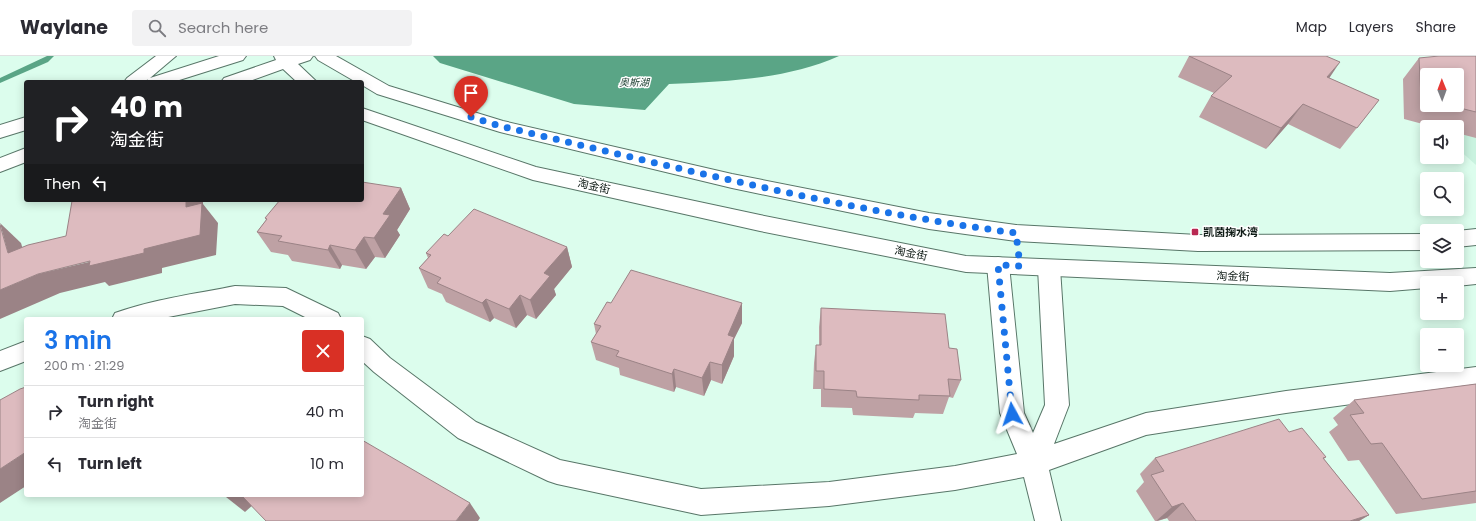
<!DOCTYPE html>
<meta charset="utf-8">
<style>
:root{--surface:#fff;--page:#f2f2f3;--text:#2b2b33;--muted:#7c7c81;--line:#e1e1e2;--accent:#1a73e8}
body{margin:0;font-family:Poppins,"Noto Sans SC",sans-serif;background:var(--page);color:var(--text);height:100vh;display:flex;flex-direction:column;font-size:15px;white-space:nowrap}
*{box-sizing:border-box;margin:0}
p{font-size:13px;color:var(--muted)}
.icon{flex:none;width:22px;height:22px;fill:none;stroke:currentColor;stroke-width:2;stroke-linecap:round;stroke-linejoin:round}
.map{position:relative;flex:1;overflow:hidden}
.side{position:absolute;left:24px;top:261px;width:340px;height:180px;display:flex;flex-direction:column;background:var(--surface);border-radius:4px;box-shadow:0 2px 10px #0003}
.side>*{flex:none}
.hud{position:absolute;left:24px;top:24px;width:340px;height:122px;border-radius:4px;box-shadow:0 2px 10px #0003;background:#202124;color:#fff;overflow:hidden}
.needle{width:26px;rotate:359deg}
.controls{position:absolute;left:1420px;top:12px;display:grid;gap:8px}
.controls a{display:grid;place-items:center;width:44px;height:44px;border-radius:4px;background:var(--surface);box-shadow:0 2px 10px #0003;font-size:20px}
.pin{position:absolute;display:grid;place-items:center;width:34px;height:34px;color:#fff;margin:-41px -17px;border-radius:50% 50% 50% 0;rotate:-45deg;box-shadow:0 0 4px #0007}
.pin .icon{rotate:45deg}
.me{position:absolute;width:44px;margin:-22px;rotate:355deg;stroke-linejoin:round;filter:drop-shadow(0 0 3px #0008)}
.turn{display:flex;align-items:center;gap:14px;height:84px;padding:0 20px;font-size:18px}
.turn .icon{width:52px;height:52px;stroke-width:2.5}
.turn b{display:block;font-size:28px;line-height:34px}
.then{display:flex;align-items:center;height:38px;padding:0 20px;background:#0003;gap:8px;font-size:15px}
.round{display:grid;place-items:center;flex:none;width:42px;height:42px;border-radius:4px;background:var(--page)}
.head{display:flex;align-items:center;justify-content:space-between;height:68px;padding:0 20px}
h1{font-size:24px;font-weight:600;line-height:30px;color:var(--accent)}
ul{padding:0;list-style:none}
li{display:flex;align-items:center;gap:12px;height:52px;padding:0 20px;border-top:1px solid var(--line)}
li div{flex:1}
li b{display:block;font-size:15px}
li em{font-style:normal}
header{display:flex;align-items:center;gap:24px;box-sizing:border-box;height:56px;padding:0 20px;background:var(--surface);border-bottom:1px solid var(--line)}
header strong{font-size:19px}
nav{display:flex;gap:22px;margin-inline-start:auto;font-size:14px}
.search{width:280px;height:36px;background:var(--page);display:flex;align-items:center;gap:10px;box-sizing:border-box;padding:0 14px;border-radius:4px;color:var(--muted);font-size:15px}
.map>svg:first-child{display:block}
.built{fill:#c9f2df}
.water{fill:#5aa586}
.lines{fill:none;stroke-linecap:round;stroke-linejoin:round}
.stream{fill:#5aa586;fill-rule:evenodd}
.minor-casing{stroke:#587668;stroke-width:2}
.tertiary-casing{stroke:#587668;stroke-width:2}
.minor{fill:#fff;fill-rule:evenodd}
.tertiary{fill:#fff;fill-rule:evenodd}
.wall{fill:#bea1a4;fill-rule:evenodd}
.shaded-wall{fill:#9b8386}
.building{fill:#ddbbbf;stroke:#9b8386}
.route{stroke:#1a73e8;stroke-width:7;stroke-dasharray:0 12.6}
.poi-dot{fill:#b82852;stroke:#fff;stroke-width:1.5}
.labels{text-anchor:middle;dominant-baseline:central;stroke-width:3;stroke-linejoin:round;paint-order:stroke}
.far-water-label{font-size:10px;font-style:italic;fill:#1a3d2f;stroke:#fff}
.street-label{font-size:11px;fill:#0f1b16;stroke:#fff}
.poi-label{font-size:11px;font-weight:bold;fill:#0f1b16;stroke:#fff;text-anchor:start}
</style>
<header>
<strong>Waylane</strong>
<div class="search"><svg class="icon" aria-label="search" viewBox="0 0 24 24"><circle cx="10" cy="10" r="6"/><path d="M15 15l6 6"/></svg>Search here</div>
<nav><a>Map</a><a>Layers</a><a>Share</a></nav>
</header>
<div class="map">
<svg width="1476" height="465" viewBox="0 0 1476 465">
<rect width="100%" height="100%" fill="#dcfded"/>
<path class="built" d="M1476,76V109L1457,92V79Z"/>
<path class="water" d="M433,0H839C785,24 726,25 669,28L645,54L574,48L440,7Z"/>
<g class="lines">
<path class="stream" d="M47,0H54L48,6L0,27V22Z"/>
<defs>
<g id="minor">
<path d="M998,201L1006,203L1009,209L1024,357L1033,377L1045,349L1038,212L1041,206L1049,204L1057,206L1060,212L1069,349L1054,388L1146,357L1286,335L1476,311V331L1286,357L1146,379L1049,414L1061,465H1035L1024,421L955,434L829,450L701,459L557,428L548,425L458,382L374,316L362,305V280L370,283L390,302L476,366L560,404L701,433L829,426L955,410L1017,398L1000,357L987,209L990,203Z"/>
<path d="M235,230L286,232L338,257L341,263H309L283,250L235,248L158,263H112L115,257C154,243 195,238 235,230Z"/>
<path d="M26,285V305L0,315V295Z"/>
</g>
<g id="tertiary">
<path d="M156,0H176L150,22L219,0H246L243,4L173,26H146L148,23L144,26H124L127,22Z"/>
<path d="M274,0H313L310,4L298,8L317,26H297L283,13L247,26H221L224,22L276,4Z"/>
<path d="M315,0H336L389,30L503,65L732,118L929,157L1016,169L1198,179L1427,178V194L1198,195L1016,185L929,173L732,132L500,76L377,38L362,29V26H356L318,4Z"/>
<path d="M362,52L536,111L760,159L966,200L1390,217L1476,212V228L1457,230V227H1427V232L1390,235L966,216L760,175L533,124L362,64Z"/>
<path d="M26,61V74L0,82V69Z"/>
<path d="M26,92V106L0,116V102Z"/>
<path d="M1476,173V189L1457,191V175Z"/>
</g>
</defs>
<use href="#minor" class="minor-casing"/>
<use href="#tertiary" class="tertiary-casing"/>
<use href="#minor" class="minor"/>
<use href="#tertiary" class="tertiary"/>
</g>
<g class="wall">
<path d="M1189,0L1329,22L1379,44L1340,93L1288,68L1266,93L1199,61L1211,40L1214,37L1178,21Z"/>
<path d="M1476,0V82L1457,77V71H1434L1404,63L1403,23L1419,2ZM1427,19L1457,49H1427Z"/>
<path d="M401,132L410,153L397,174L400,179L385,202L375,201L366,213L342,209L340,213L292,205L288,199L271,196L257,176L266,164L265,162Z"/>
<path d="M448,180L567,191L572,211L554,233L556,239L536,263L527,259L516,272L494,262L490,266L446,246L442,238L428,232L419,212L428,202L426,197Z"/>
<path d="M611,247H742V267L734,283V300L722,328L711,324L704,340L676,331L674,336L620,319L619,312L596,304L591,286L596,278L594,268Z"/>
<path d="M821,252L949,292L961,324L953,342L949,341L943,358L915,357L913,362L853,359L852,352L821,351V333H813L814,307L816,289H819V271Z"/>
<path d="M1476,328V447L1396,458L1359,404L1348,405L1329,376L1338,369L1333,362L1354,344Z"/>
<path d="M1289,376L1326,401L1324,403L1369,459L1359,465H1169L1167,462L1158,465H1155L1136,435L1144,426L1140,418L1155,402Z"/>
</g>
<g class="shaded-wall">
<path d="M1340,6L1326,27L1327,21Z"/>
<path d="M1303,48L1288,68L1266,93L1281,72Z"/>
<path d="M401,132L410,153L397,174L400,179L385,202L374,182L383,158Z"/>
<path d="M186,144H203V148L218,167L216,199L162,212V217L109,230L105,226L60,237L0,263V234L38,218L144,193L186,151Z"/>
<path d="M0,167L21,187L30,217L8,197Z"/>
<path d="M364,181L375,201L366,213L355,194Z"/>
<path d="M330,189L342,209L340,213L328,194Z"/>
<path d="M567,191L572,211L554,233L556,239L536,263L530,244L544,217Z"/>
<path d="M520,239L527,259L516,272L509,253Z"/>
<path d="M486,243L494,262L490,266L482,247Z"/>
<path d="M742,247V267L734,283V300L722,328V309L728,279Z"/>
<path d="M710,306L711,324L704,340L702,322Z"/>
<path d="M674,313L676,331L674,336L672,318Z"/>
<path d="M26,396V430L0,447V413Z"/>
<path d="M228,439H243L254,448L245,456L226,441Z"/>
<path d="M470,447L480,462L478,465H456Z"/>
<path d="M1183,447L1167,462L1156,465L1172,451Z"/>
<path d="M1369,459L1359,465H1350Z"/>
</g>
<g class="building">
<path d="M1189,0H1326L1340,6L1327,21L1379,44L1357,72L1303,48L1281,72L1211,40L1232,20Z"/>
<path d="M1439,0H1476V56L1448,49H1457V19H1427V44L1421,42L1419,2Z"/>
<path d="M362,126L401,132L383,158L390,159L374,182L364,181L355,194L330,189L328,194L278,185L282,180L257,176L267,163L265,162L280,144H362Z"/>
<path d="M78,144H186V151L202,147L200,179L144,193V197L89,210L90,205L38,218L0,234V169L8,197L28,189L66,180L72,145Z"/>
<path d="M474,153L567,191L544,217L550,220L530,244L520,239L509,253L486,243L482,247L437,227L441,222L419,212L431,199L426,197L444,178L448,180Z"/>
<path d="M631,214L742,247L728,279L734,281L722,309L710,306L702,322L674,313L672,318L616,300L619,295L591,286L601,270L594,268L607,246L611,247Z"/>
<path d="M821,252L945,258L949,292L957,293L961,324L948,323L950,340L919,339V344L857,341L856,335L824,333V315H816V289H821Z"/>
<path d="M1476,328V435L1422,443L1382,387L1371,388L1350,359L1364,357L1354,344Z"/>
<path d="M26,331V396L0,413V344L20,333Z"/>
<path d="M1279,363L1289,376L1302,372L1326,401L1323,402L1369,459L1350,465H1196L1183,447L1172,451L1151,419L1164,415L1155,402Z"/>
<path d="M362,384L470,447L456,465H266L241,439H362Z"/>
</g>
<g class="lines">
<path class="route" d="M471,61L500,70C670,110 841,154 1016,177L1020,210L998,209L1012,358"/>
</g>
<rect class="poi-dot" x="1191" y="172" width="8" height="8" rx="2"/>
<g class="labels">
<g class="far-water-label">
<text x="634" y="26">奥斯湖</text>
</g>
<g class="street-label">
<text transform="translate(594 130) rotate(13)">淘金街</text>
<text transform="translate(911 197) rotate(11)">淘金街</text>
<text transform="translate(1233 220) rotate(2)">淘金街</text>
</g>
<g class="poi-label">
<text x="1203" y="176">凯茵掬水湾</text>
</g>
</g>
</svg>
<div class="controls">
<a><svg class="needle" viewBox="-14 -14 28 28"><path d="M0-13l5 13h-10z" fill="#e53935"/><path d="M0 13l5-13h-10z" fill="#7c7c81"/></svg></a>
<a><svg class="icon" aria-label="sound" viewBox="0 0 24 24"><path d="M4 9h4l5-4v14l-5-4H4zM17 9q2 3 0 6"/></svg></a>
<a><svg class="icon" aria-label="search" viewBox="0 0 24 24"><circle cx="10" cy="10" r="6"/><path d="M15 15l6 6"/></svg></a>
<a><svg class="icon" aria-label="layers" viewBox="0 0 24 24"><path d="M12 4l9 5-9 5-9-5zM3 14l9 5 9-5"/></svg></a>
<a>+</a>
<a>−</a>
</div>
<div class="pin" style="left:471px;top:61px;background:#d93025"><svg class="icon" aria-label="arrive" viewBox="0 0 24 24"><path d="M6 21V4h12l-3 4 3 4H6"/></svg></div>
<svg class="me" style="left:1012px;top:358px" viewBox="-20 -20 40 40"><path d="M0-17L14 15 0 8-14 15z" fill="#1a73e8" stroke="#fff" stroke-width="4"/></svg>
<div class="hud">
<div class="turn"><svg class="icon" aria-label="right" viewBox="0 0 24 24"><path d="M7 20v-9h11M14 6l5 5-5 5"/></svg><div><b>40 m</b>淘金街</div></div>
<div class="then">Then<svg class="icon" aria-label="left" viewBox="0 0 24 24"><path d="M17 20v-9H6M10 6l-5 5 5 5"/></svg></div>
</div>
<section class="side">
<div class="head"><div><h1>3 min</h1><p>200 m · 21:29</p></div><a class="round" style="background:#d93025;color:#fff"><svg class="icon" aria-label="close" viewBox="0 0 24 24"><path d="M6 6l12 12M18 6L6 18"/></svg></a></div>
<ul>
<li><svg class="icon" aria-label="right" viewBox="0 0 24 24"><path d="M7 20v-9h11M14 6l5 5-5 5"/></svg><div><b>Turn right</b><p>淘金街</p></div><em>40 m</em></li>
<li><svg class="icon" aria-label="left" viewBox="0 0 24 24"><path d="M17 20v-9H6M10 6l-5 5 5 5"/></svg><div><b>Turn left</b></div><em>10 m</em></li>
</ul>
</section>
</div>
